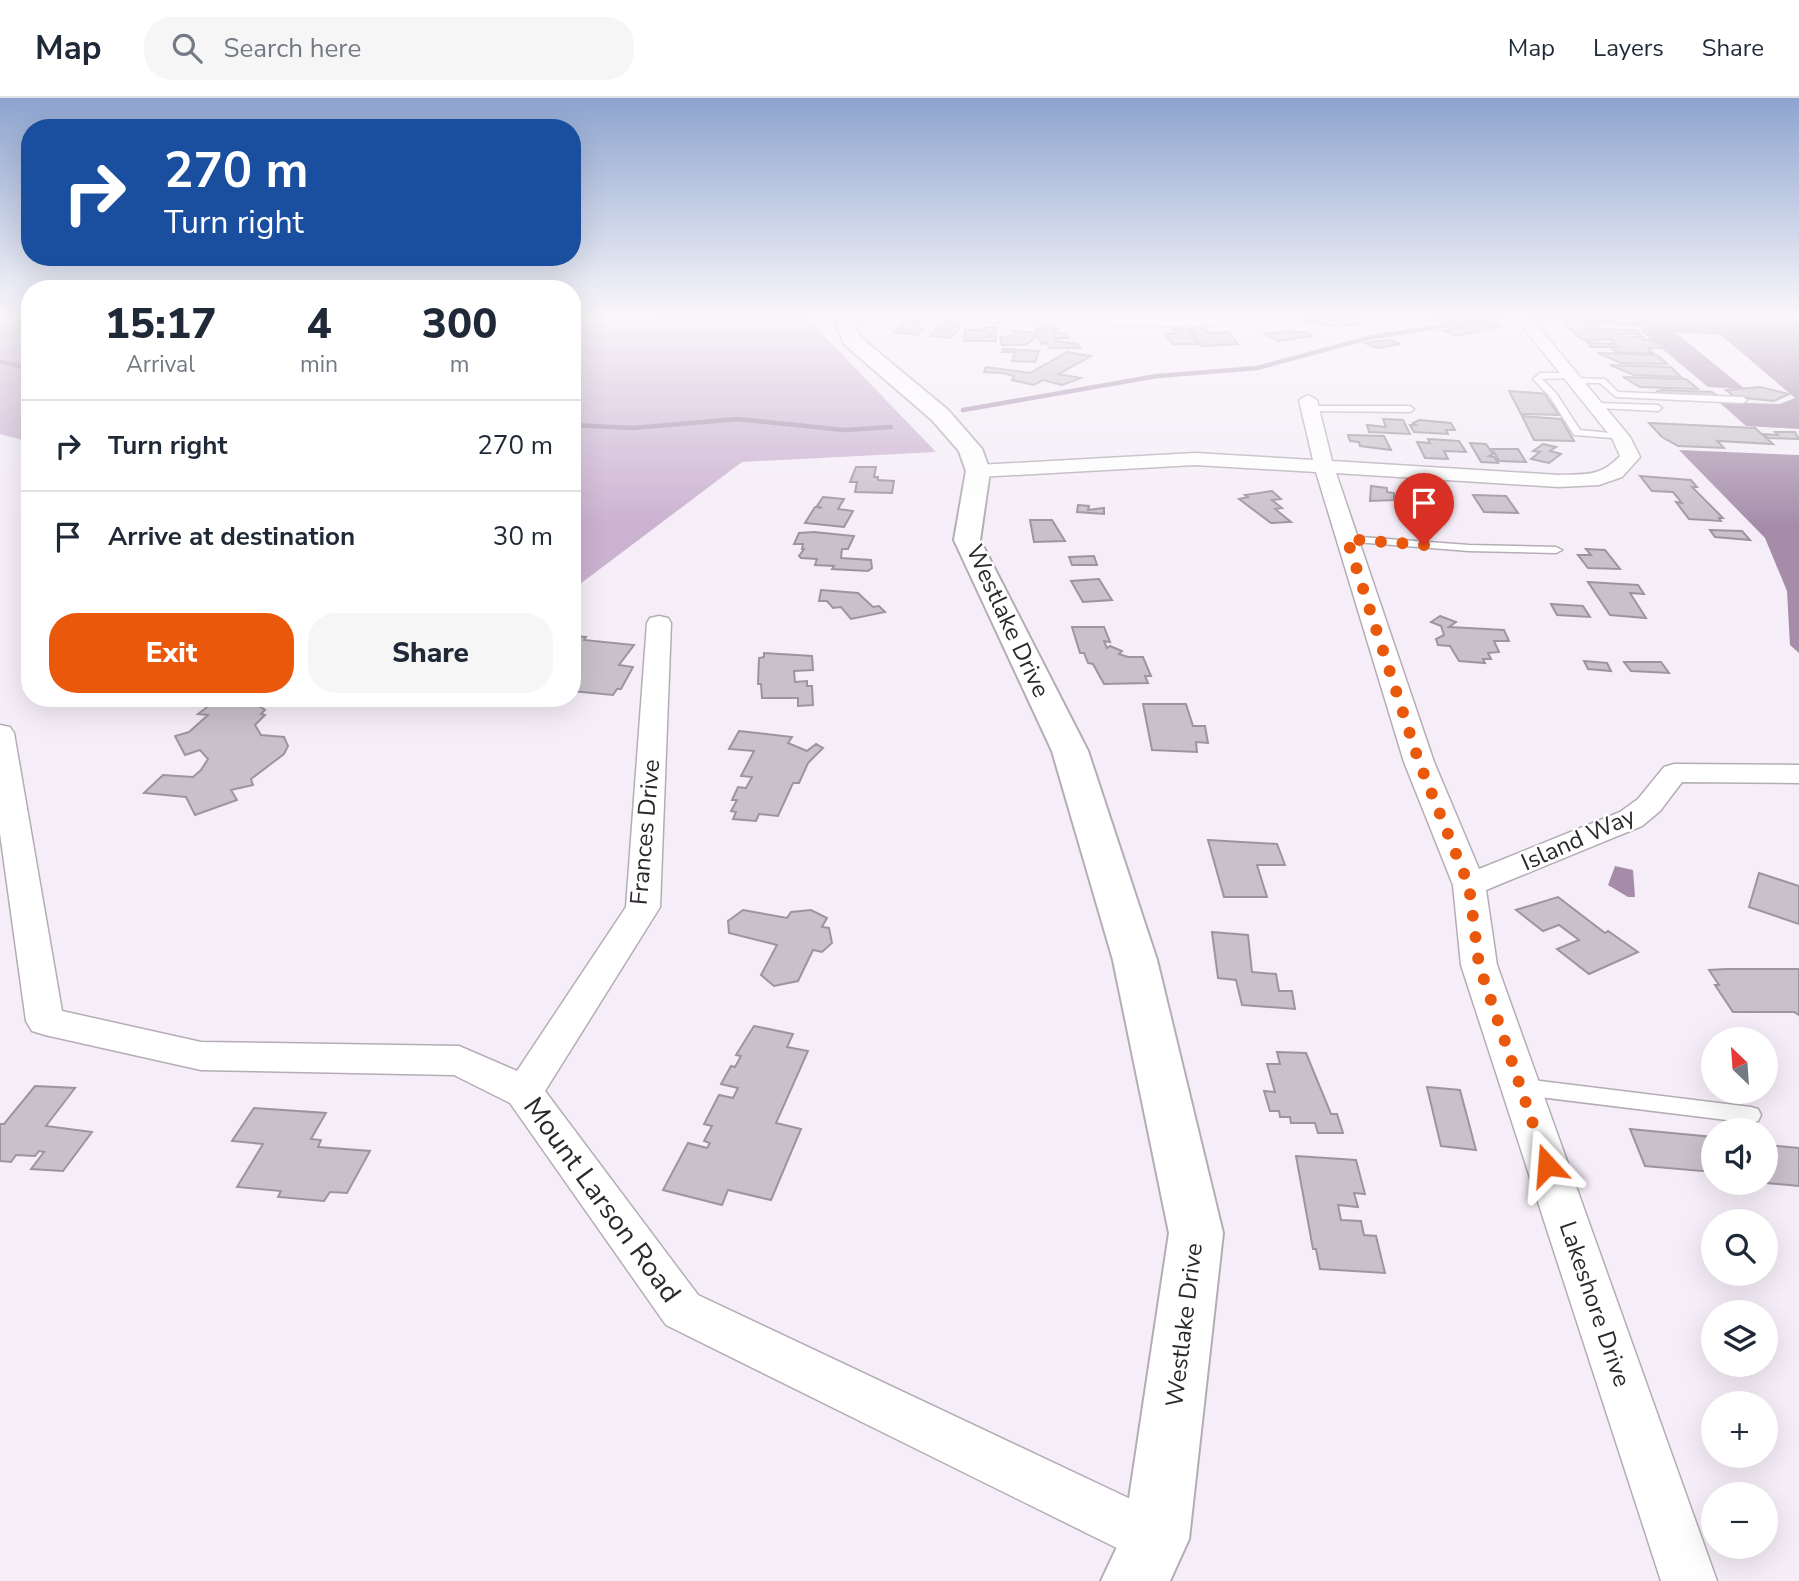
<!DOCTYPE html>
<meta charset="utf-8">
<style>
:root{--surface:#fff;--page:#f6f6f7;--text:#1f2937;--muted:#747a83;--line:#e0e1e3;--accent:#ea580c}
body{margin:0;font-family:"Nunito Sans",sans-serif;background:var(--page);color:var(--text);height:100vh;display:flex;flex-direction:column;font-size:26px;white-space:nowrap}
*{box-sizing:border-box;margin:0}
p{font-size:23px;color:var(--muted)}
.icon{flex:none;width:38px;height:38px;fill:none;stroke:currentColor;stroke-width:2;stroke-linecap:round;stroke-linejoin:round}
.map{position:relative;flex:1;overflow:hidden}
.details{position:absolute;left:21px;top:182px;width:560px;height:427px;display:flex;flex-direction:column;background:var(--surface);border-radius:28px;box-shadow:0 7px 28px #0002}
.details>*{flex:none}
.hud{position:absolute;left:21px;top:21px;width:560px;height:147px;border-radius:28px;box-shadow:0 7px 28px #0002;background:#1a4fa0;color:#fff;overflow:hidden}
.needle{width:46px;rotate:335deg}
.tools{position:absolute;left:1701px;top:929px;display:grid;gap:14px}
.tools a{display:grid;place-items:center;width:77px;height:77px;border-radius:50%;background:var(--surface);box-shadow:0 7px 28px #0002;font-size:35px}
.pin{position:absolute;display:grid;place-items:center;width:60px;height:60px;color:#fff;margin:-72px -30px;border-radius:50% 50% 50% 0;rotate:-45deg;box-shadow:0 0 7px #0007}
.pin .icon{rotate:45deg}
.me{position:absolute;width:77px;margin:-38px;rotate:341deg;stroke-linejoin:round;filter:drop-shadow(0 0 5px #0008)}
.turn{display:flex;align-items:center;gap:24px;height:147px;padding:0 28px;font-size:32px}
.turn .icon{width:91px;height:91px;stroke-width:2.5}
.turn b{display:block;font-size:49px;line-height:60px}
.eta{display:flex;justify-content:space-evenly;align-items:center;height:119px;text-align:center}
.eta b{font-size:42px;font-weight:800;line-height:49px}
.button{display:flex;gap:14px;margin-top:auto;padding:14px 28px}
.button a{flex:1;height:80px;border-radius:28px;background:var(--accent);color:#fff;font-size:28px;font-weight:800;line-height:80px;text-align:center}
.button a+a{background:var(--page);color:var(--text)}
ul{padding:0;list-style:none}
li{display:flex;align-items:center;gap:21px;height:91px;padding:0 28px;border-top:2px solid var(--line)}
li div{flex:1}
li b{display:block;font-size:26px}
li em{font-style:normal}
header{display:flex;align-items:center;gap:42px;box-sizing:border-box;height:98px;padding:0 35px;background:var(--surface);border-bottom:2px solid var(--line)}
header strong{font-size:33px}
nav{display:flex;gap:38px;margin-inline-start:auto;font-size:24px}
.search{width:490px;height:63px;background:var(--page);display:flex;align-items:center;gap:18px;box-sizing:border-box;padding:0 24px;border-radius:28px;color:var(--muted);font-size:26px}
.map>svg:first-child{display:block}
.forest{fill:#cbb2d1}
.water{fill:#a58daa}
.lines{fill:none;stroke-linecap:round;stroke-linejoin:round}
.stream{stroke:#a58daa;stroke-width:4.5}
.building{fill:#c8c0ca;stroke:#9d959e;stroke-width:2}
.lane-casing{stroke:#b5adb6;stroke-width:3}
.street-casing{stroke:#b5adb6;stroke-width:3}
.secondary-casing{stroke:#b5adb6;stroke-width:4}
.lane{fill:#fff;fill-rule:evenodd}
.street{fill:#fff;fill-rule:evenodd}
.secondary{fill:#fff;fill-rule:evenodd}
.route{stroke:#ea580c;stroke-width:12;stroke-dasharray:0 21.6}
.labels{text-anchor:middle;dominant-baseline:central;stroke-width:5;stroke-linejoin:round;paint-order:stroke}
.street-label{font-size:24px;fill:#2c292d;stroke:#fff}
.near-street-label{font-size:28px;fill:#2c292d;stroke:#fff}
</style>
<header>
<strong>Map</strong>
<div class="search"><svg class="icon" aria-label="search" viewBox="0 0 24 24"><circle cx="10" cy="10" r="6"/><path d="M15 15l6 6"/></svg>Search here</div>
<nav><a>Map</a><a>Layers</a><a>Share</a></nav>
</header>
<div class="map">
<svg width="1799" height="1483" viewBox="0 0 1799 1483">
<rect width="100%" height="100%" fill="#f5edf7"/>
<g class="forest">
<path d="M0,219H30V344L0,336Z"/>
<path d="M807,220L936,354L742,364L572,492V221Z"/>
</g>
<g class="water">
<path d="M1425,219H1799V331L1746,328L1719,304L1780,306L1795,300L1721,237L1675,234L1745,291L1708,289L1641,233L1644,229L1508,220L1416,234L1413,232L1444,226Z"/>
<path d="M1679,352L1799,357V555L1790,547L1787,493L1765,440Z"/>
<path d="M1615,768L1633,772L1635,799H1628L1608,787Z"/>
</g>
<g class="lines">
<g class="stream">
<path d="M0,264L30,270"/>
<path d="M963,312L1157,278L1257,270L1372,239L1425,231"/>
<path d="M572,327L633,330L738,321L844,332L891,329"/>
</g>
</g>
<g class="building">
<path d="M1351,219L1361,227L1330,228L1303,222Z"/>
<path d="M1580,221L1601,231L1634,232L1640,236H1618L1622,240L1642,238L1645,241L1642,242H1652L1663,250H1648L1653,255H1638L1616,254L1611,249H1621H1589L1592,248L1588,245L1615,246L1610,241L1587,243L1580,240L1561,223Z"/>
<path d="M908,223L921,224L914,230L923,231L917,237L895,234Z"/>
<path d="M943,223L960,224L957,229H960L951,240L930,238Z"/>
<path d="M1487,223L1500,228L1457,238L1444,233Z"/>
<path d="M1044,228L1057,231L1053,235H1065L1068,240H1055L1056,243L1078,246L1081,250H1049L1047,245L1041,246L1036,232Z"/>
<path d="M984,229H996L995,236L987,238L996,239V243H964L965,232H984Z"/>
<path d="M1187,229H1201L1208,235L1229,234L1238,246L1202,248Z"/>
<path d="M1172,230H1188L1198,246H1173L1165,236H1175Z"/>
<path d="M1014,233L1036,235L1037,239L1025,247H1002L1000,239L1014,238Z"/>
<path d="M1288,233L1307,235L1312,238L1278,243L1264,236Z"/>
<path d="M1389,242L1401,246L1377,250L1365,245Z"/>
<path d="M1003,251L1039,253L1035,264L1012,263L1015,254H1002Z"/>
<path d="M1067,254L1091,258L1059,276L1081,280L1062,287L1043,282L1034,287L1012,282L1014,278L1003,275L984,274L986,269L1030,275Z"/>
<path d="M1598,255L1657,257L1667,266L1621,265Z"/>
<path d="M1610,267L1671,269L1681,279L1634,277Z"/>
<path d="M1623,279L1686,281L1698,291L1640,289Z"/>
<path d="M1760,289L1789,296L1774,303L1735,299L1726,292Z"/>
<path d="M1662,292L1712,294L1719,299L1662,298L1657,293Z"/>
<path d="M1509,293L1549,296L1546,297L1547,300L1559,317L1521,316Z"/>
<path d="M1522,318L1561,321L1574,343L1534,342Z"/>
<path d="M1383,321L1403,322L1410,336L1369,334L1367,327L1386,329Z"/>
<path d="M1419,322L1451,325L1455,332H1446L1448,336L1414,334L1410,327H1416L1413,325Z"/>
<path d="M1649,325L1755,330L1773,346L1717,343L1724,350L1678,348L1662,339Z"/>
<path d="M1775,334H1795L1799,341L1768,340L1763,336L1778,337Z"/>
<path d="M1348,337L1384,338L1391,352L1360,348L1359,344L1350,343Z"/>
<path d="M1428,341L1459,343L1466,354L1444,353L1448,361L1425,360L1417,344L1430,345Z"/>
<path d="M1470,345L1486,346L1493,356L1489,358L1494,359L1498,365L1481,364Z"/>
<path d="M1543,346L1556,349L1550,353L1561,356L1549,365L1531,361L1540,354L1533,353Z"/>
<path d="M1492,351H1518L1526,364L1499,363Z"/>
<path d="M856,369H876L874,379H878V382L894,383L892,395L855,394L857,384H850Z"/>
<path d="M1640,378L1691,382L1697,389H1692L1723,420H1719L1721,423L1689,421L1676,404L1682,405L1673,394L1652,393Z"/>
<path d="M1420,386L1446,388L1448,399L1422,397Z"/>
<path d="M1371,388L1387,390V394L1394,395V402L1370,403Z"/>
<path d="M1272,393L1281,401L1272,402L1282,410L1275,411L1291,424L1271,425L1239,401L1248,399L1245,397Z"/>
<path d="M1473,397L1506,398L1518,415L1484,414Z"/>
<path d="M823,399L844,401L838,411L853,413L844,429L805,425L815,409L822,410L817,408Z"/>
<path d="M1078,407L1089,408L1088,412L1104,410V416L1077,414Z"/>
<path d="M1030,422H1052L1065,443L1034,444Z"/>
<path d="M1710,432L1742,433L1750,442L1715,439Z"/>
<path d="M814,434L854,438L848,451H842L841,460L871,462L872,470L868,473L832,471L834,468L815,467L817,461L801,460L799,458L804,451H802L803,446H794L799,435Z"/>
<path d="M1586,451L1605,452L1620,471L1588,470L1578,457H1591Z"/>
<path d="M1094,458L1097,467H1072L1069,459Z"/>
<path d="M1099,481L1112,502L1083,504L1071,483Z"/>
<path d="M1588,484L1638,487L1644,496L1630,495L1646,520L1610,517Z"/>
<path d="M821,492L858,495L873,509L879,508L885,514L851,521L841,509L833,510L827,503H819Z"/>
<path d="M1551,506L1583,508L1590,519L1557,517Z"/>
<path d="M1440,518L1456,524L1449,529L1504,532L1509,543H1494L1499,554L1488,555L1491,561H1483L1485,565L1459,563L1450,548L1438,547L1436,541L1444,537L1441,528L1431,524Z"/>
<path d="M1072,529H1104L1110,544L1104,543L1107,550L1110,548L1122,553L1119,556L1128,559H1143L1151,578H1145L1148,585L1104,586L1093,566L1088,565L1084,555H1080Z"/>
<path d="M572,538L586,539L584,542L634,547L619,567L633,569L621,591H617L613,597L572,593Z"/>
<path d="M764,555L812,558L813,572L794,573L795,584L807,583V588H812L813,607L798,608V600H762L761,586H758L759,560L764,559Z"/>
<path d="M1584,563L1607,565L1611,573L1588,571Z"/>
<path d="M1624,564H1661L1669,575L1631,573Z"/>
<path d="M218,601L262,606L259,608L265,612L261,616L265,617L255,627L261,637L284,639L288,648L284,656L251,681L253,687L231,692L237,702L195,717L186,699L144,695L163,677L193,679L201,672L208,661L200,652L185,657L175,638L189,634L208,617L198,616Z"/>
<path d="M1143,606H1186L1193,628H1205L1208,645L1196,644L1197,654L1152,652Z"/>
<path d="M739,633L792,639L788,645L807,653L816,646L823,650L808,665L799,685H793L778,718L759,716L756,723L733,721L736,714L731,713L737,702H732L738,689L746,690L752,679L741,678L754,653L729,651Z"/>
<path d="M1208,742L1277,746L1285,767H1257L1267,799H1224Z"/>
<path d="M1759,775L1799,788V826L1749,809Z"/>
<path d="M1558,799L1605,835L1608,833L1638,854L1589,876L1557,851L1579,842L1559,827L1543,833L1516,812Z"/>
<path d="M743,812L787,820L791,814L811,812L827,820L822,829L829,830L832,845L822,854L813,852L798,883L774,888L761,877L777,847L729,835L728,823Z"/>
<path d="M1212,834L1248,837L1252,874L1276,876L1279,893H1292L1295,911L1242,907L1236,882L1218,880Z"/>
<path d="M1727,871H1799V917L1794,914H1733L1715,887H1719L1709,872Z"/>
<path d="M754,928L793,936L787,949L808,953L776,1025L801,1031L771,1102L728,1092L722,1107L663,1092L688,1045L707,1050L710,1045L704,1043L712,1028L704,1026L719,997L733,1000L738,990L721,986L731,968L735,969L741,958L736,957Z"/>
<path d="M1277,954L1306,955L1331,1016H1337L1343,1035H1318L1315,1025H1291L1290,1019H1280L1279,1013H1270L1264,993L1275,994L1267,966H1280Z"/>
<path d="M35,988L75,990L46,1028L92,1034L63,1073L31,1071L44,1054L39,1053L35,1058L16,1057L11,1064L0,1063V1026H4Z"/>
<path d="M1427,989L1460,992L1476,1052L1441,1048Z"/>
<path d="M254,1010L326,1015L311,1041L321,1042L318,1049L370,1053L347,1095L330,1094L324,1103L278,1099L281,1093L237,1089L263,1046L232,1043Z"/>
<path d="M1630,1031L1713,1039V1074L1645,1068Z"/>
<path d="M1766,1047L1799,1050V1088L1766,1085Z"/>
<path d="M1296,1058L1356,1062L1365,1096L1354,1095L1358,1109L1338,1107L1341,1122L1361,1123L1364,1137L1376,1138L1385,1175L1320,1171L1316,1151H1313Z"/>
</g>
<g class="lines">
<defs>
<g id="lane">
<path d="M1540,275H1574V279L1571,280L1542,281L1556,295L1580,332L1621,336L1624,337V341L1574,337L1550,299L1533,281Z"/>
<path d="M1572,280L1605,281L1618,294L1743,299L1747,302L1743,305L1616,299L1600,285H1575L1571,282Z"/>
<path d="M1595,305L1658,307L1662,310L1658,313L1598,310L1594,307Z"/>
<path d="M1310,308H1410L1414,311L1410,314L1307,313V309Z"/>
<path d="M1347,438L1469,447L1556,449L1562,452L1556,455L1469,453L1343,443L1342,441Z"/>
<path d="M1523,981L1751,1009L1758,1011L1761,1017L1758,1023L1751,1025L1523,997L1516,994L1513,989L1516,984Z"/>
</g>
<g id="street">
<path d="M977,219H1251L1244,223L1191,229L984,223Z"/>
<path d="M1515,219H1530L1630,339L1640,359L1622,379L1599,387L1559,389L1336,375L1434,664L1479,771L1620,714L1638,701L1664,669L1674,666L1799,667V685L1682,684L1660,713L1642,728L1486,792L1497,867L1717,1483H1661L1461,867L1453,787L1404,664L1316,374L1195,367L978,379L968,373L978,367L1195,355L1313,362L1299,302L1308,297L1317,302L1332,363L1559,377C1586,376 1600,379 1620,358L1612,340Z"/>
<path d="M659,518L668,520L671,525L660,809L545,993L698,1197L1175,1422L1183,1441L1175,1460L1156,1468L1137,1460L666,1227L510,1005L454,977L201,972L45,937L32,933L26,923L0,735V627L10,629L14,635L62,913L201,944L459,948L517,973L626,809L647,525L650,520Z"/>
</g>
<path id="secondary" d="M834,219H852L860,239L948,312L982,351L990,373L980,442L1088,653L1157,862L1223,1135L1189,1441L1170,1483H1101L1124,1434L1169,1135L1113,862L1052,653L954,442L966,373L959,353L932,322L844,246Z"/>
</defs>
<use href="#lane" class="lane-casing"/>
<use href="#street" class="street-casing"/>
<use href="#secondary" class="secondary-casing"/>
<use href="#lane" class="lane"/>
<use href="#street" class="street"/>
<use href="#secondary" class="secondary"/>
</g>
<linearGradient id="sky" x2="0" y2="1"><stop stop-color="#8da4cf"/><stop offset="0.51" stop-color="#faf7fb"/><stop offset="1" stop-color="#faf7fb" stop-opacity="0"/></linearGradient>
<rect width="1799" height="427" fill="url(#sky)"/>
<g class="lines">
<path class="route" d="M1424,447L1347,441L1419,664L1469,788L1479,867L1547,1067"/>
</g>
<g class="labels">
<g class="street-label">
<text transform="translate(1008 523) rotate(65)">Westlake Drive</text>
<text transform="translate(645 734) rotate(-85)">Frances Drive</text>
<text transform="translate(1578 741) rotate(-24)">Island Way</text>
<text transform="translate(1595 1206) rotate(71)">Lakeshore Drive</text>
<text transform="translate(1184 1227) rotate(-83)">Westlake Drive</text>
</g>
<g class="near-street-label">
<text transform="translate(602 1102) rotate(54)">Mount Larson Road</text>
</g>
</g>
</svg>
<div class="tools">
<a><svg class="needle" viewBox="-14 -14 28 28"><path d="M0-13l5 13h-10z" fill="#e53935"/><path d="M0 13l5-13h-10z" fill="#747a83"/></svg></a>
<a><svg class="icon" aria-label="sound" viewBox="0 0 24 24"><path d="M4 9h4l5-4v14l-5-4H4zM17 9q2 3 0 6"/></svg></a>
<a><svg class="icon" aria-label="search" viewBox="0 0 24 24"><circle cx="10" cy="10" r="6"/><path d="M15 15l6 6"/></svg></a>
<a><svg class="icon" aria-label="layers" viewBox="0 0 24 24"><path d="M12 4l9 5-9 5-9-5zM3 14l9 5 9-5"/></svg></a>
<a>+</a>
<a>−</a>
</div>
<div class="pin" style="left:1424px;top:447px;background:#d93025"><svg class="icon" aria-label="arrive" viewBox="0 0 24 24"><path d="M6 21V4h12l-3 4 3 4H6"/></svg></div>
<svg class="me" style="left:1547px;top:1067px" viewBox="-20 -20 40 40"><path d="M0-17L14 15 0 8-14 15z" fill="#ea580c" stroke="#fff" stroke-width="4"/></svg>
<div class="hud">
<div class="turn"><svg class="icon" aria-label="right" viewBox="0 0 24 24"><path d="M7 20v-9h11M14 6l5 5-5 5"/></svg><div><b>270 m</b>Turn right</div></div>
</div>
<section class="details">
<div class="eta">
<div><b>15:17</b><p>Arrival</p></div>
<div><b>4</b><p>min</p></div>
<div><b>300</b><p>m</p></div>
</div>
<ul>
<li><svg class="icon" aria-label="right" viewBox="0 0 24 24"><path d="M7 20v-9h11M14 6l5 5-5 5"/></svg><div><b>Turn right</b></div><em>270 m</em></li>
<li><svg class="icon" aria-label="arrive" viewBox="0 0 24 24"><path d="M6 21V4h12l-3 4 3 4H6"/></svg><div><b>Arrive at destination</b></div><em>30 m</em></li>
</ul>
<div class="button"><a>Exit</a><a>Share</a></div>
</section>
</div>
